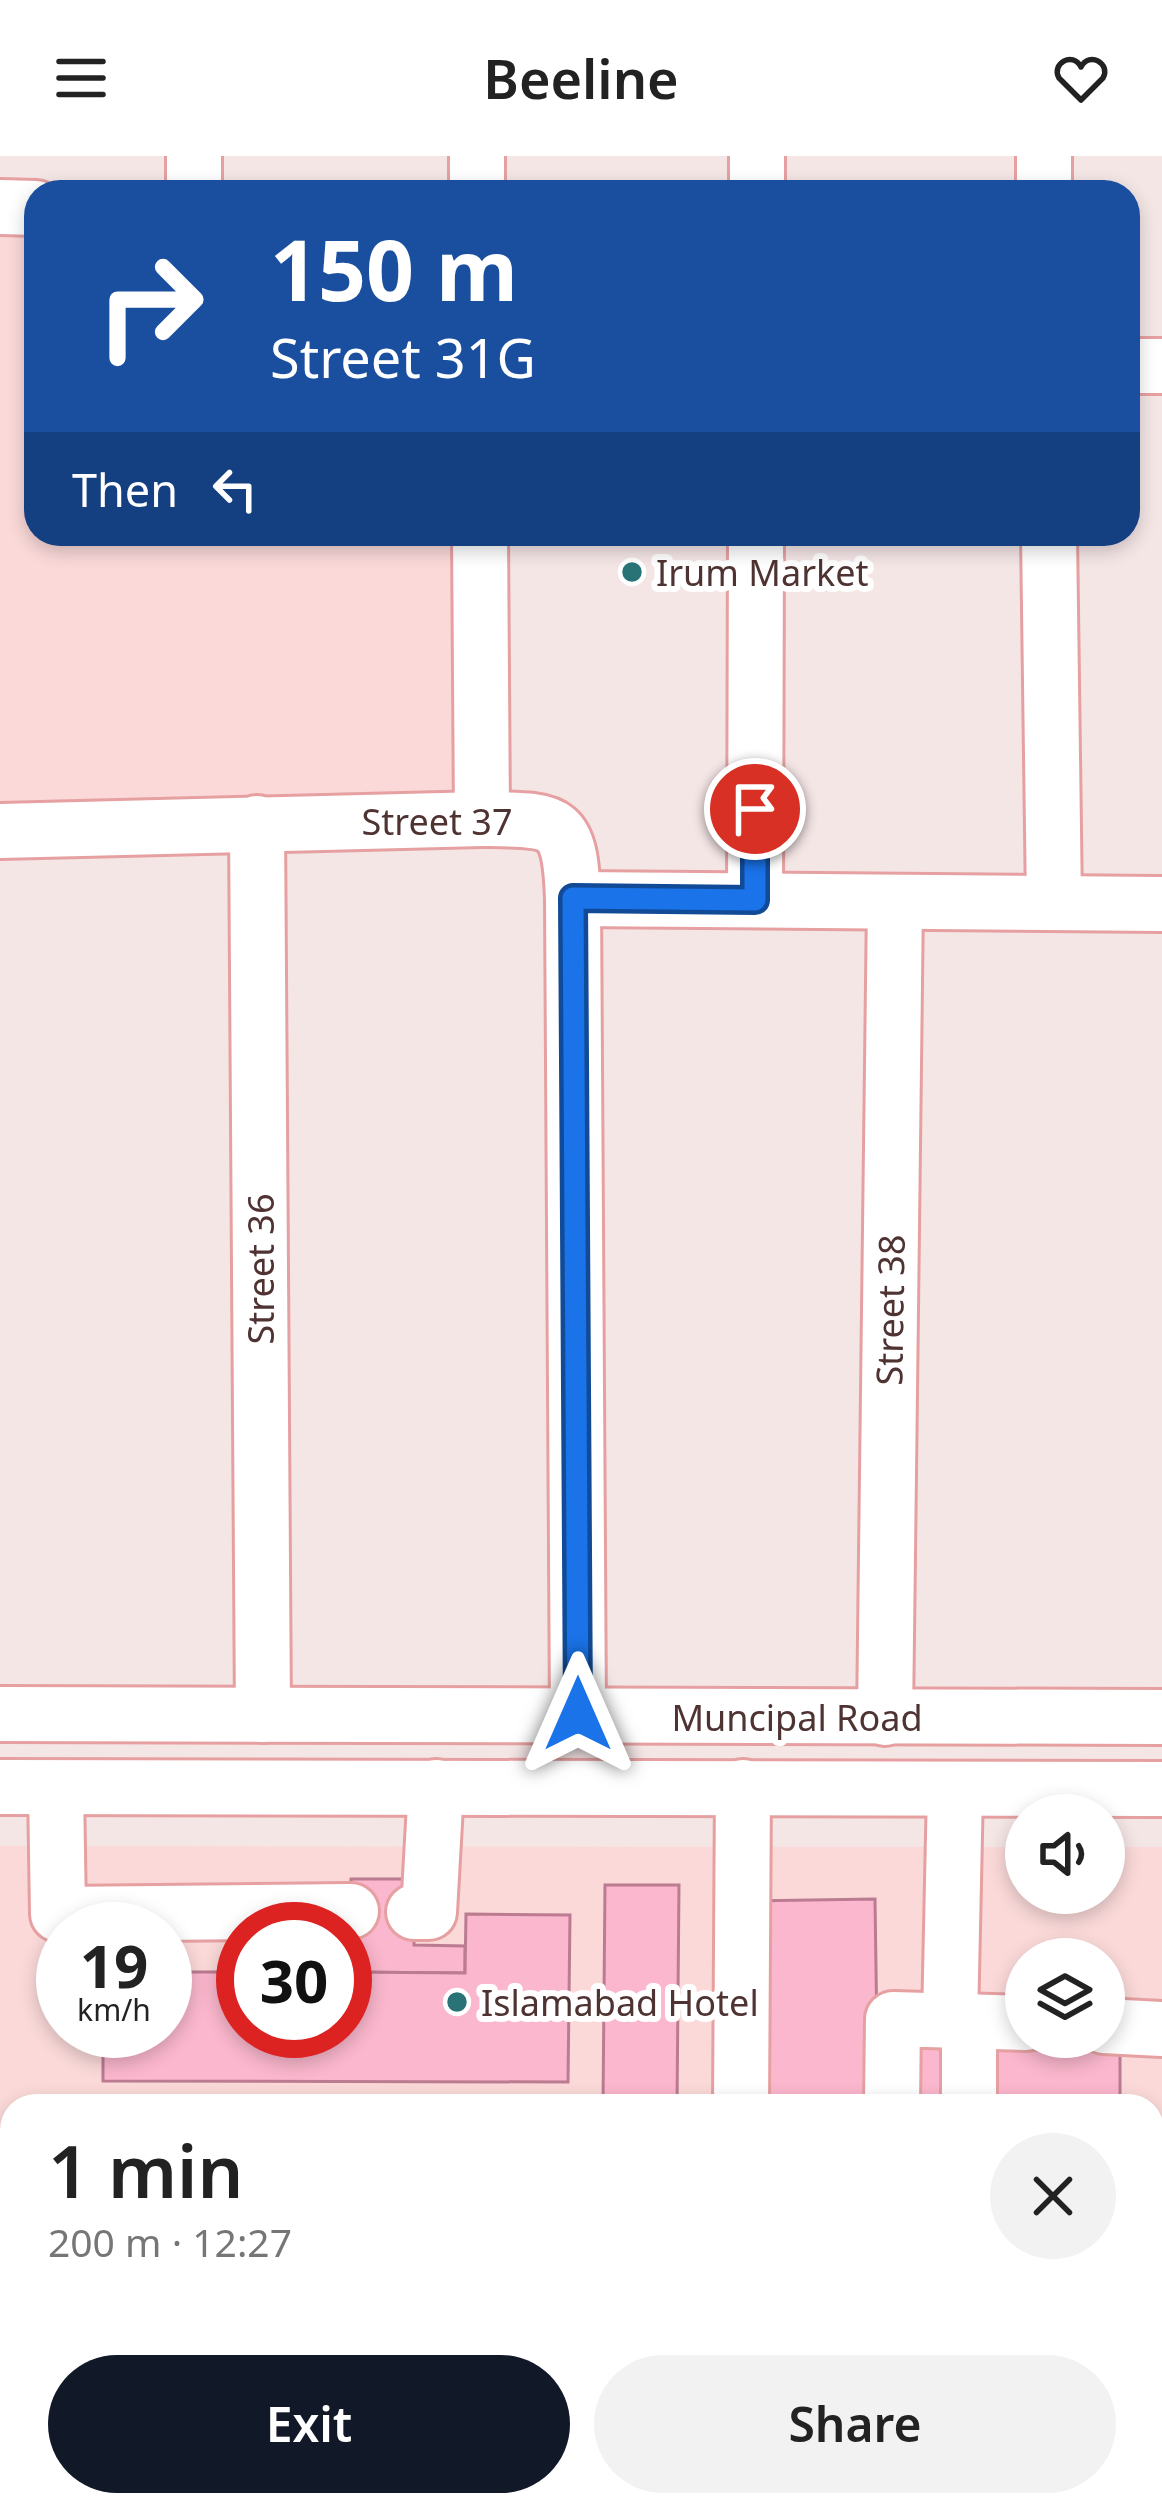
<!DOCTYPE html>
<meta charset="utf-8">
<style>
:root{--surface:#fff;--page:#f2f2f2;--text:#222;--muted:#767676;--accent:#111827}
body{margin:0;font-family:"Noto Sans",sans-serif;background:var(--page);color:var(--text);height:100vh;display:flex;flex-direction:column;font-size:45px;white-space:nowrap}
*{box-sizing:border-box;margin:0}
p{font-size:39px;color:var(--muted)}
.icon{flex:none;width:66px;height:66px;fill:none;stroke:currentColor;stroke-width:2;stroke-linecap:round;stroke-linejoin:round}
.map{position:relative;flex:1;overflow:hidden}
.side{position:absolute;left:0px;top:1938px;width:1164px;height:423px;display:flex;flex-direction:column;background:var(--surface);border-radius:36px 36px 0 0;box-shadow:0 6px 18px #0003}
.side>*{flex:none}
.hud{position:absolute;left:24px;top:24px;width:1116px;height:366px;border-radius:36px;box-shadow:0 6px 18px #0003;background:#1a4fa0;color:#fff;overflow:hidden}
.fabs{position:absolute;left:1005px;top:1638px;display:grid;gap:24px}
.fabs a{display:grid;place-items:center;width:120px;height:120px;border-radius:50%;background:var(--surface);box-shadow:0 6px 18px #0003;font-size:60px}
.speed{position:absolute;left:36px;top:1746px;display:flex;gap:24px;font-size:60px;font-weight:700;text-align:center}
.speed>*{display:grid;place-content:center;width:156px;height:156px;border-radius:50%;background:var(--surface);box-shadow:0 6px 18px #0003;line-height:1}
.speed small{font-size:30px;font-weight:400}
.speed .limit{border:18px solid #d22;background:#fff;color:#111}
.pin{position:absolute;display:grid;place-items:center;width:102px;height:102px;color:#fff;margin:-51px;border:6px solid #fff;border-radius:50%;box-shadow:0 3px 12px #0007}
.me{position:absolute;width:132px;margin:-66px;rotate:0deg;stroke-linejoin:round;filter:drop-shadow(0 0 9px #0008)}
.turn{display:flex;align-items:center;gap:42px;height:252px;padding:0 48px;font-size:54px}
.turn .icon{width:156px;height:156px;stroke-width:2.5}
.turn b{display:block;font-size:84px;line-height:102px}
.then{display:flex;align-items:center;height:114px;padding:0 48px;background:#0003;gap:24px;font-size:45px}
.round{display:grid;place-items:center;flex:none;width:126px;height:126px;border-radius:63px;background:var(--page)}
.head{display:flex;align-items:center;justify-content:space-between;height:204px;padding:0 48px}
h1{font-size:72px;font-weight:600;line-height:90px}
.button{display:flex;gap:24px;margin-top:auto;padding:24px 48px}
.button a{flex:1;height:138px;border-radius:72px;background:var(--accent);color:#fff;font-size:48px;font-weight:600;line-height:138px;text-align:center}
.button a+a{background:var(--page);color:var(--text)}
header{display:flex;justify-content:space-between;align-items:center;height:156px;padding:0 48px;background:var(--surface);font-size:54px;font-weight:600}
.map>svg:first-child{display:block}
.built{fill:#fbd9d9;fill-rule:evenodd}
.building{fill:#fbb7cd;stroke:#bb7b90;stroke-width:3}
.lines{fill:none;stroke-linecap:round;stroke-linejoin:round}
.minor-casing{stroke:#e6a0a1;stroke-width:60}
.path{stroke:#bda9a9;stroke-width:6;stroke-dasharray:9 9;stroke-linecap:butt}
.minor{stroke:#fff;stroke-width:54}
.route-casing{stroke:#114b97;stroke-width:30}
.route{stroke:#1a73e8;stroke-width:21}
.poi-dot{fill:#297376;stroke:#fff;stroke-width:4.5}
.labels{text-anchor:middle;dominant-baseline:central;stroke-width:12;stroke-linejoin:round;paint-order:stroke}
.poi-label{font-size:36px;fill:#4f3333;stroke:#fff;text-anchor:start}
.street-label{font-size:36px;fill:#4f3333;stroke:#fff}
</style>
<header><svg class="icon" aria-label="menu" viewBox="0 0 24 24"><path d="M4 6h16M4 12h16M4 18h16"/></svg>Beeline<svg class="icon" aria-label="heart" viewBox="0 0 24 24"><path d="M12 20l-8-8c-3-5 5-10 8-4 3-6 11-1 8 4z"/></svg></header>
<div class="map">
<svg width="1162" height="2360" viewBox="0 0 1162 2360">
<rect width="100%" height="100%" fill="#f5e6e6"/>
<g class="built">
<path d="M0,74L36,75V378H455L454,646L0,661Z"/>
<path d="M0,1690L1026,1691V1737H1104V1691H1162V2360H0ZM63,1773H165V1875H63ZM243,1773H345V1875H243ZM1026,1803H1104V1881H1026ZM12,1950H1152V2349H12Z"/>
</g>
<g class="building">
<path d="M351,1723H414V1789L465,1790V1817L350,1816Z"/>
<path d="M605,1729H679L677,1950H603Z"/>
<path d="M875,1743L878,1950H751L749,1745Z"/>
<path d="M466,1758L570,1759L568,1926L103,1925V1875H165V1816H243V1875H345V1816L465,1817Z"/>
<path d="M900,1889L953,1892L952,1950H900Z"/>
<rect x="984" y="1894" width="136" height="56"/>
<path d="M1152,2161H1162V2360H1025V2349H1152Z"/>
<path d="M617,2349H759L760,2360H617Z"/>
<path d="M759,2349H943V2360H760Z"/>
</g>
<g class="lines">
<defs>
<g id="minor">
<path d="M477,0V36"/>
<path d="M1044,0V36"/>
<path d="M194,36V0"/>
<path d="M757,36V0"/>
<path d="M0,51L36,52"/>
<path d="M1128,210H1162"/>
<path d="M480,378L482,663"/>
<path d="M1049,378L1054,747"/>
<path d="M257,667L263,1559"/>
<path d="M0,675L482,663C558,664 570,661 573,743L578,1559"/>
<path d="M573,743L1162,748"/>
<path d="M755,744L756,378"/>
<path d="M0,1558L1162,1561"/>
<path d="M885,1562L895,746"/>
<path d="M0,1631L1162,1633"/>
<path d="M56,1632L58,1758L351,1755"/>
<path d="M414,1756H429L436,1631"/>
<path d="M950,1865L955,1633"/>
<path d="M1104,1870L1162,1873"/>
<path d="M741,1950L743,1631"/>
<path d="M892,1950L893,1863L1026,1867"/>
<path d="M969,1950V1864"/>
<path d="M0,2017H12"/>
<path d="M1152,2125H1162"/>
</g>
</defs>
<use href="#minor" class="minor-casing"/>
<path class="path" d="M966,2349V2360"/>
<use href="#minor" class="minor"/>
</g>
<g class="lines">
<defs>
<path id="route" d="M578,1558L573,742L755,744V653"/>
</defs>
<use href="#route" class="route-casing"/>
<use href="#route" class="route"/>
</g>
<g class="poi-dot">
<circle cx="632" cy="416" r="12"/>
<circle cx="457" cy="1846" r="12"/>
</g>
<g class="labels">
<g class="poi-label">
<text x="656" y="416">Irum Market</text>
<text x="481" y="1846">Islamabad Hotel</text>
</g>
<g class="street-label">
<text x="437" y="665">Street 37</text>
<text transform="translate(260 1113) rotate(-90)">Street 36</text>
<text transform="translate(890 1154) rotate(-89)">Street 38</text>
<text x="797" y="1561">Muncipal Road</text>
</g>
</g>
</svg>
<div class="fabs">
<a><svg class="icon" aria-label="sound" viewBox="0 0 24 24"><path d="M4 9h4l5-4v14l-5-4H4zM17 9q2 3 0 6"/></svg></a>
<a><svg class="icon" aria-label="layers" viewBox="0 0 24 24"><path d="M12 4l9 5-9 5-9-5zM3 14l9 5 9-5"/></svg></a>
</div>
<div class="speed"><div>19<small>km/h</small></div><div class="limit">30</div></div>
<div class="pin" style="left:755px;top:653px;background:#d93025"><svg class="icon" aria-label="arrive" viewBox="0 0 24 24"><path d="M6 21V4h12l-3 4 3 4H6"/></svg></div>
<svg class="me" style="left:578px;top:1558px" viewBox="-20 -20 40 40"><path d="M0-17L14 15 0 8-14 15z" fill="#1a73e8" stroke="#fff" stroke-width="4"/></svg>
<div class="hud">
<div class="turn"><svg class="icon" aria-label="right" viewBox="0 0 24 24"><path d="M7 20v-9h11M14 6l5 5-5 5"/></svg><div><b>150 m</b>Street 31G</div></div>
<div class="then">Then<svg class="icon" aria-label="left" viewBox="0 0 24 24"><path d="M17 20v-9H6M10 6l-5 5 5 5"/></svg></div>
</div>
<section class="side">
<div class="head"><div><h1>1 min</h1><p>200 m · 12:27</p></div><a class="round"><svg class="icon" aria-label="close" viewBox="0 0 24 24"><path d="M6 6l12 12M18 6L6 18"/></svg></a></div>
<div class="button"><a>Exit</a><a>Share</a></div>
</section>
</div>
